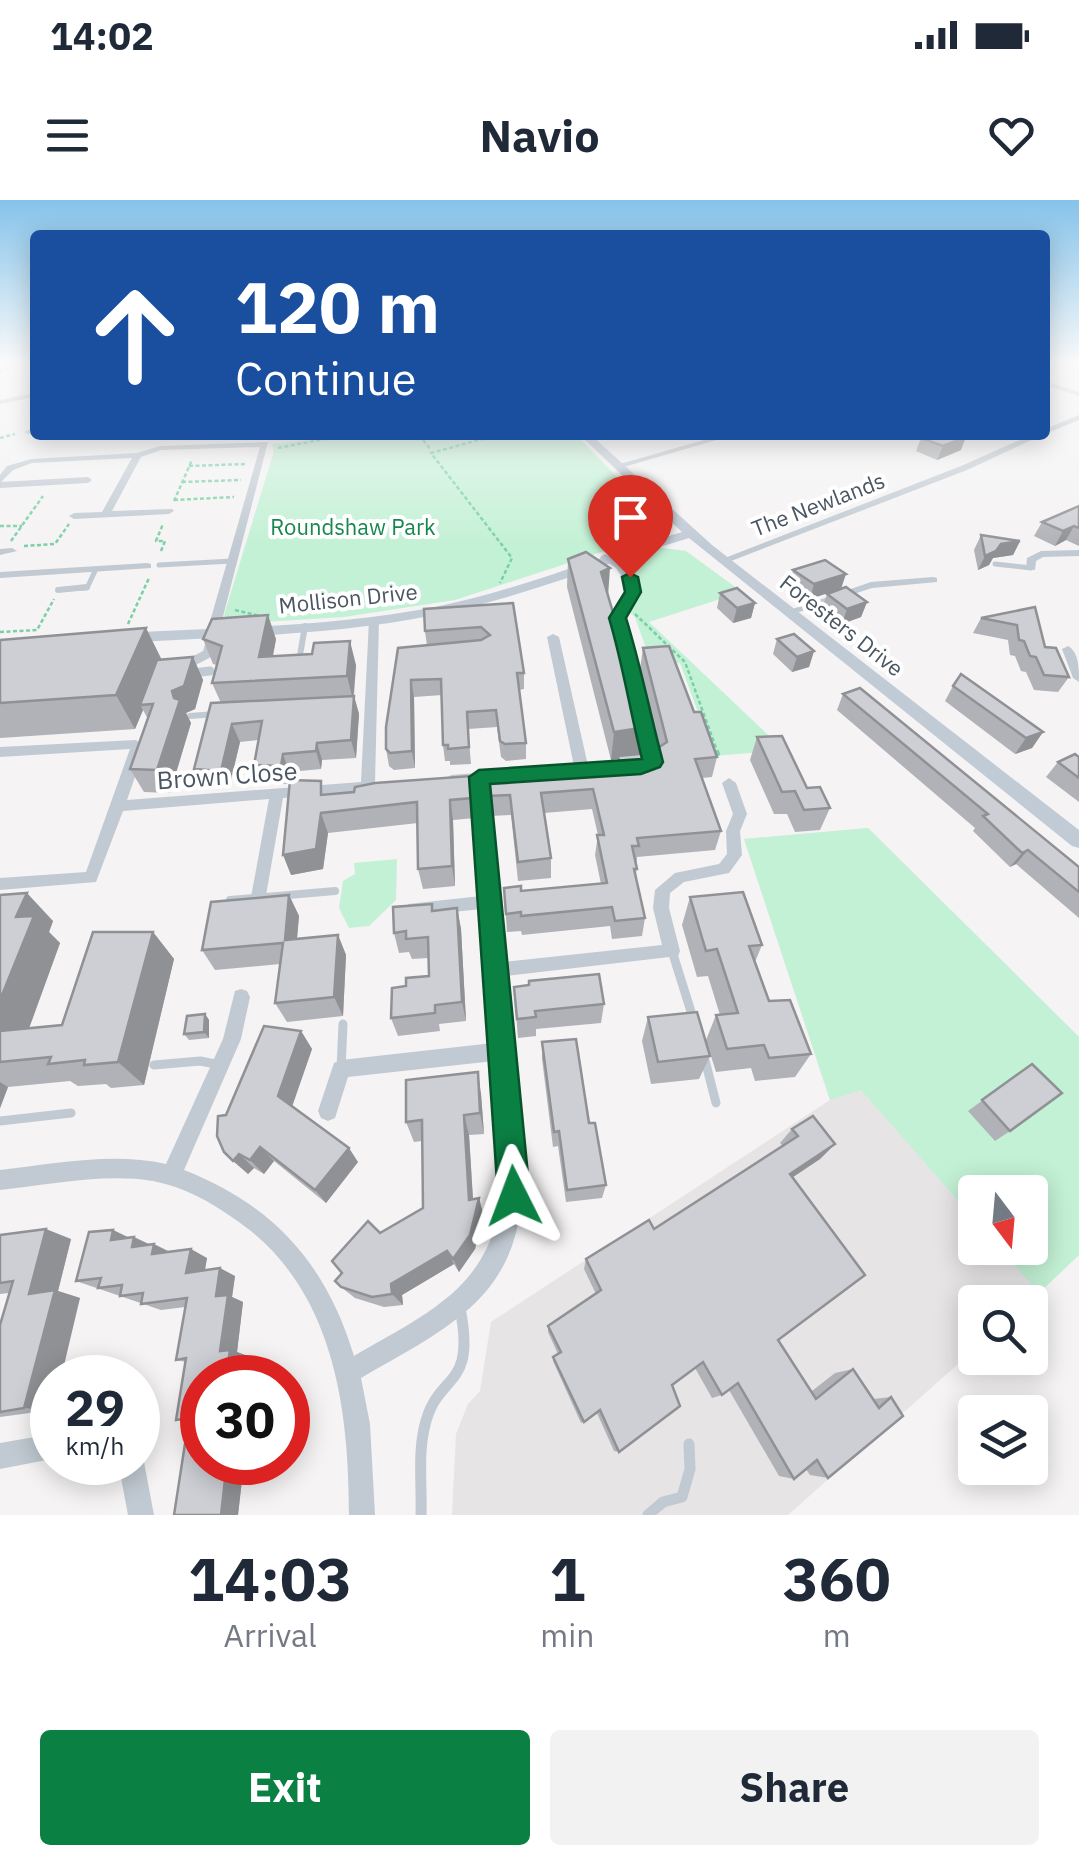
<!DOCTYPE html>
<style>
:root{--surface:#fff;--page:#f2f2f3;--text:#1f2937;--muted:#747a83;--accent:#0b8043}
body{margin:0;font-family:"IBM Plex Sans",sans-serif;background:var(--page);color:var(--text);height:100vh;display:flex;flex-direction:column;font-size:38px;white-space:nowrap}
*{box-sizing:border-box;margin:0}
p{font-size:32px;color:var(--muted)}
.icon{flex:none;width:55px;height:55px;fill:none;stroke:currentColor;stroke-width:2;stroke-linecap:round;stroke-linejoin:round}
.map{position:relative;height:1315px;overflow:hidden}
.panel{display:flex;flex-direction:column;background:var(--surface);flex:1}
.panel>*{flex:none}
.top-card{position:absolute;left:30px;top:30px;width:1020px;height:210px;border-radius:10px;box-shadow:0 5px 25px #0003;background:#1a4fa0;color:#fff;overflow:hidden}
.needle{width:65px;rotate:164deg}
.fabs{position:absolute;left:958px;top:975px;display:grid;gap:20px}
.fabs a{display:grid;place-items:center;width:90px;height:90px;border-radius:10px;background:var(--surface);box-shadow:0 5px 25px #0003;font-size:50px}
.speed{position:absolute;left:30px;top:1155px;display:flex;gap:20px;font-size:50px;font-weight:700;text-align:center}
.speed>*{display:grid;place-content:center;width:130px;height:130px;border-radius:50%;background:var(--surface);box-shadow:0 5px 25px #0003;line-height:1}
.speed small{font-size:25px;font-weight:400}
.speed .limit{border:15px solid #d22;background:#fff;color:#111}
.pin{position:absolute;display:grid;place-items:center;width:85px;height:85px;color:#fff;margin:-102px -42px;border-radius:50% 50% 50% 0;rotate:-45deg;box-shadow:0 0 10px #0007}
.pin .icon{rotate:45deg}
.me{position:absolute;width:110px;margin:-55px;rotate:357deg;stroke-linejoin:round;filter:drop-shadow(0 0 8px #0008)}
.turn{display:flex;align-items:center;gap:35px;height:210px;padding:0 40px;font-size:45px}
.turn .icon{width:130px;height:130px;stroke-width:2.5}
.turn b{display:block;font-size:70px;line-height:85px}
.eta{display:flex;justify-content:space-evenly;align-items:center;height:170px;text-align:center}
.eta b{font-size:60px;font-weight:700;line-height:70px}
.cta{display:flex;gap:20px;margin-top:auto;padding:20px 40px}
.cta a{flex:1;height:115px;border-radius:10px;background:var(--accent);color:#fff;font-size:40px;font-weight:700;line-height:115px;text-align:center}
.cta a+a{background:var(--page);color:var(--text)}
.status{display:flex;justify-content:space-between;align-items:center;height:70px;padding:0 50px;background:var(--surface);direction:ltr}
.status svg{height:28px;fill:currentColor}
header{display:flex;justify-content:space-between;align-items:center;height:130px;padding:0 40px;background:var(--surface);font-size:45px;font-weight:700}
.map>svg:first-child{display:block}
.education{fill:#e6e4e5;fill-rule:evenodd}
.green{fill:#c3f1d5}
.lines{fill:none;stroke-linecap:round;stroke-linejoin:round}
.path-far1{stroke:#7ad0a6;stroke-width:2.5;stroke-dasharray:4 2.5;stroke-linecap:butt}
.path{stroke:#7ad0a6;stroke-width:4;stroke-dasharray:8 5;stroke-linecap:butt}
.service-far4{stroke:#c1cad2;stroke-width:5}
.service-far3{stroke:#c1cad2;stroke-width:6}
.service-far2{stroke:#c1cad2;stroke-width:8}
.service-far1{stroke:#c1cad2;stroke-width:9}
.service{stroke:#c1cad2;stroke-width:11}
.pedestrian{stroke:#c1cad2;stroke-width:9}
.minor{fill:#c1cad2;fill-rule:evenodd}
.secondary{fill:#c1cbd6;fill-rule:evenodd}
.wall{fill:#b0b2b7}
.shaded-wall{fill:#909195}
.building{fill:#cdcfd5;stroke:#909195;stroke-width:2.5}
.route{fill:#0b8043;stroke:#07532c;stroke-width:2.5}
.labels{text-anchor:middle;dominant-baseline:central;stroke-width:8;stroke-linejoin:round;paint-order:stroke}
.far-street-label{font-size:22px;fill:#4a5661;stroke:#fff}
.far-park-label{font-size:22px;fill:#17864f;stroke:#fff}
.street-label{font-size:25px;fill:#4a5661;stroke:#fff}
</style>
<div class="status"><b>14:02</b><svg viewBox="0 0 49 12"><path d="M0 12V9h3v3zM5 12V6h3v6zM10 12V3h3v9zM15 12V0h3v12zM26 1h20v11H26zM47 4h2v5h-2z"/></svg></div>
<header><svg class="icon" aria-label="menu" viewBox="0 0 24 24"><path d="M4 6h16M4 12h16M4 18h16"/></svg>Navio<svg class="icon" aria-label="heart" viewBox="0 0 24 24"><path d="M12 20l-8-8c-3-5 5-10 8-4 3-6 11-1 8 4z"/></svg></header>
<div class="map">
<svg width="1079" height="1315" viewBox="0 0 1079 1315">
<rect width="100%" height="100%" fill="#f5f3f3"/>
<path class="education" d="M868,628L1079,837V1055L1028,1102H975V1149L788,1315H452L456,1234L468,1204L480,1191L491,1122L830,900L744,639ZM975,992H1030V1048H975Z"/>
<g class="green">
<path d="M351,235H576L669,330L455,400L344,417L230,424L224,415L274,251L272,244Z"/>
<path d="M656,347L686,351L742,392L649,422L784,550L714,556L680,463L652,465L635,417L628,411L639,389L637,379L616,358Z"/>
<path d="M868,628L1079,837V1055L1039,1093L999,1048H1030V992H975V1020L861,890L830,900L744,639Z"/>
<path d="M397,659L396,700L369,726L349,728L339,708L343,681L355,674L354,663Z"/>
</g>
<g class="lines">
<g class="path-far1">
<path d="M0,171L13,167"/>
<path d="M419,235L431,250"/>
<path d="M497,235L431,253L512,358L500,383"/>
<path d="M0,238L15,234"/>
<path d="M278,248L325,239"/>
<path d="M189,266L245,264"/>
<path d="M182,282L241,280"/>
<path d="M174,300L234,297"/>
<path d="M174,301L192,260"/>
<path d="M0,326H22"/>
<path d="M11,341L43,296"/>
<path d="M24,346L55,344L69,324"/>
<path d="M161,351L165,341H156L163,324"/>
<path d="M235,410L260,416"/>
<path d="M635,414L685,462L716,548"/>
<path d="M128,424L149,378"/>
<path d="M0,432L37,430L54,399"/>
</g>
<path class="path" d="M714,554H718L715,546"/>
<g class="service-far4">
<path d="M995,364L1031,368"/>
<path d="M159,365L232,361"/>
<path d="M66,389L87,388L96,369"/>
</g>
<g class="service-far3">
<path d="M58,390L87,387"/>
<path d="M299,461L305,426"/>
<path d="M190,516L216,514"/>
</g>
<g class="service-far2">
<path d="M479,577L484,642"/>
<path d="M230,700L335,691"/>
</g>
<g class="service-far1">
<path d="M672,751L693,818"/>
<path d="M704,856L716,903"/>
<path d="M154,865L200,861L221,865"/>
<path d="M341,869L343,824"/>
<path d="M0,921L71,913"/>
</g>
<g class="service">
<path d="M421,1315C422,1288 418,1256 424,1229C436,1170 477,1193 460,1108"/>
<path d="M648,1315L663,1302L682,1297L690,1269L689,1244"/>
</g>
<g class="pedestrian">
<path d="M182,467L207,454L212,436"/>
<path d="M184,474L210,471"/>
</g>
<g class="minor">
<path d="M22,162H35V165H20Z"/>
<path d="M1045,181L1079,192V196L1045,185Z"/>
<path d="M35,193V197L0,204V200Z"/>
<path d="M1079,215V220L1045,234V229Z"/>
<path d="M35,227V232L28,234L24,232Z"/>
<path d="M721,235H734L620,268L613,266Z"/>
<path d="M1031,235H1042L967,270L726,363L717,361L961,266Z"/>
<path d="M268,242L219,432L213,435L207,432L260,247L161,250L141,257L112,311L172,309L174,311L169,314L74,319L69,316L74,313L102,312L132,258L32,263L13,270L1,282L88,277L92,280L88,283L0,288V275L7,266L31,259L137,253L160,246Z"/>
<path d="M0,349L12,348L17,351L0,355Z"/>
<path d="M1079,350V356L1043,357L1036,361L1035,370L1026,368L1027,358L1041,351Z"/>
<path d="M605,354L624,364L639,388L623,414L661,559L651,569L646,571L639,566L647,558L613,414L629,388L616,368L602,359L600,357Z"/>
<path d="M147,363L151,364V368L0,378V372Z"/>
<path d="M933,377L937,378V382L872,388L793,414L784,412L871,382Z"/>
<path d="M374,417L379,420L375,582L380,586L378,589L368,592L283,598L265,701H253L251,697L269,599L123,611L96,682L0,690V678L86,672L130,549L0,557V547L136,540L144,547L143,554L127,600L361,582L369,420Z"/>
<path d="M553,434L559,437L589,570C583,577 565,578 559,571L561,568L574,566L547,437Z"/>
<path d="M1068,446C1079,452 1079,469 1079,482L1073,478L1062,449Z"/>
<path d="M503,571L510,576L508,579L451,585L444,580L451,575Z"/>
<path d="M729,578L736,583L747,614L740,631L742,655L729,673L684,682L670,693L669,708L680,751L678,756L505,776C509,817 513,858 517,899C524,976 534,1049 471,1107C439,1136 398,1156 361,1178L370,1224L375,1315H349C349,1206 333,1086 236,1020C211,1002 184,987 153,981C103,973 49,985 0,990V970C54,964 112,952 166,964L223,839L235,791L241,789L247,791L250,797L241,839L184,970C273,1005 326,1063 354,1156C389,1135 429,1116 458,1088C522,1025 501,940 494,861L348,877L335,918L328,921L321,918L318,911L334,863L341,860L493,843L482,709L414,716L408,714L406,709L408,704L481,696L477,642L484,636L491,642L503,762L662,745L653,708L655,690L675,673L719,664L727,654L726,631L733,614L722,583Z"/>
<path d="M52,1234V1259L0,1269V1243Z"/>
<path d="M138,1252L144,1262L154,1315H128L118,1262H138Z"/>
</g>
<path class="secondary" d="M580,235H591L712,345L1079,630V648L1072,646L689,338C604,363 522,398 434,415C332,436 227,436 124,443L116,438L124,433C228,427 333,427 435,407C519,390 600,356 682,332Z"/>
</g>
<g class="wall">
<path d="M921,238L961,250L937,260L916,251Z"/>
<path d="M1079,306V346L1066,340L1055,346L1034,336L1042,322Z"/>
<path d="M981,335L1020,341L1013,355L993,358L989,365L978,370L974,350Z"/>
<path d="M568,359L608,395L643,554L650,553L660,547L640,469L643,448L694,512L717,557L712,577L702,578L721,631L715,650L637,657L636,677L645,718L642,736L612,739L610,726L522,735L521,731L507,732L504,688L521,691L601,684L595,655L598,635L592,609L544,613L551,658V678L518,681L511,615L490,616L486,575L617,565L618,559L611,560L567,387Z"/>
<path d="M793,370L846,374L810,399L789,385Z"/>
<path d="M720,393L755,403L751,418L733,423L717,408Z"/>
<path d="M827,394L867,402L861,417L842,424L822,408Z"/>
<path d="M513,403L524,473V489L519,490L526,543V559L506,561L501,557L497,527L468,529L471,564L450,565V561H445L443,545L442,495L414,497L415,568L394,570L389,566L386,549V527L427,446L425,431Z"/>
<path d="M1035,407L1045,447L1069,477L1058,492L1034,490L1026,472L1021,471L1015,456L1010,455L1008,440L973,433L981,418Z"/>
<path d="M146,428L162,460L193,457L203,480L195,509L186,513L191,523L170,593L144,592L130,569L148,519L143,510L135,529L0,538V440Z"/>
<path d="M203,439H276L273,456L356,465L354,496L359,514L356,558L322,560L321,569L289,572L288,584L261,582L254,565L258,540L240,542L229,588L203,587L194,569L221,503L212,483L217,465L213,464Z"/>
<path d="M777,439L814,451L809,467L792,472L773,454Z"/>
<path d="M953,486L1043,532L1032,548L1015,554L945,501Z"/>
<path d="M843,494L1079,667V718L1016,664L1010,667L973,631L975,628L837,510Z"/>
<path d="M757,537L807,588L830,608L820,630L795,632L787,614H774L750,560Z"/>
<path d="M1079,557V602L1046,577L1058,562Z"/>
<path d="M471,576L475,618L453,620L455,686L423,689L418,669V623L328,633L323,669L291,675L325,594L354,592Z"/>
<path d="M0,695L53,721L49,732L60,743L29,828L62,825L153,732L174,759L144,885L111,888L106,884L78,886L70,881L8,887L0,908Z"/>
<path d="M289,695L299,716L297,739L338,735L346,755L343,816L287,822L275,803L280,764L215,770L202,750Z"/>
<path d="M690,697L762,745L755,762L769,801L811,854L795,877L755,881L751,868L716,872L706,840L716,815H720L708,776L697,777L682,725Z"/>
<path d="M432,704L433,711L457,708L461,729L466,821L439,824L440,831L398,836L391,818L406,786L429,776L428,758L412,759L409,752L399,753L394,733Z"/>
<path d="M514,787L604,804L601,823L536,829V836L518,838Z"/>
<path d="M205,814L209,820V838L189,840L184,834Z"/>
<path d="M648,817L710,856L699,879L651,884L642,841Z"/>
<path d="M301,831L312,849L292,907L358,962L326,1003L274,961L264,974L254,968L248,974L226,915Z"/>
<path d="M542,842L589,923L606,985L602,998L566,1002L558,946L553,947L542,859Z"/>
<path d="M1032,864L1010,931L995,941L968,911Z"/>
<path d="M481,894L484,934L469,935L473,999L479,998L483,1014L475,1049L459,1072L454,1064L402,1095L403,1105L384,1107L355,1098L341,1087L380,1033L423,1008L422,941L414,942L406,922Z"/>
<path d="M792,929L835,944L820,959L793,977L778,1140L812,1191L835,1173L853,1169L873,1199L891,1197L828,1278L810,1275L806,1269L794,1279L779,1276L729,1190L722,1195L712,1198L695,1168L672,1185L619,1252L614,1251L597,1213L581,1223L553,1161V1157L558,1154L548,1132V1126L596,1094L584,1069L586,1059L654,1029L783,946L780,943Z"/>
<path d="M113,1030L128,1037L170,1052L207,1058L205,1070L235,1076L232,1097L243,1102L237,1152L245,1155L202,1262H244L238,1315H174L189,1220H176L186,1162L176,1160L185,1107L161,1110L76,1081Z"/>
<path d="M0,1035L71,1039L58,1091L80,1098L52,1178V1210L0,1217V1125L9,1093L0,1094Z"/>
</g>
<g class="shaded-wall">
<path d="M966,237L961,250L937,260L943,246Z"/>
<path d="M1074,326L1066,340L1055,346L1063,331Z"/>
<path d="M1020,341L1013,355L993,358L989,365L978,370L985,356L1001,344Z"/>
<path d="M610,368L608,396L601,372Z"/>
<path d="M846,374L841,389L810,399L814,384Z"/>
<path d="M867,402L861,417L842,424L847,409Z"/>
<path d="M755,403L751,418L733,423L737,408Z"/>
<path d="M268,415L276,439L268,481L259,457Z"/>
<path d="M146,428L162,461L140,505L143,510L135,529L116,495Z"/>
<path d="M350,441L356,465L353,500L347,476Z"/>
<path d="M814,451L809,467L792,472L797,457Z"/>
<path d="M193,457L203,480L195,509L186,513L191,523L170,593L157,570L172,491Z"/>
<path d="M411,480L414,497L415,568L412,551Z"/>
<path d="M354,496L359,514L356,558L351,540Z"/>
<path d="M232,524L240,542L229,588L221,571Z"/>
<path d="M647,527L643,555L611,560L614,532Z"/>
<path d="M1043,532L1032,548L1015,554L1026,538Z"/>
<path d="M317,543L322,560L321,569L316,551Z"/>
<path d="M283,554L289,572L288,584L281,566Z"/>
<path d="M450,600L453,620L455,686L452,666Z"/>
<path d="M321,613L328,633L323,669L291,675L283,655Z"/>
<path d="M1028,650L1016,664L1010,667L1022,653Z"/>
<path d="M27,693L53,721L49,732L60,743L19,856L0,842V800L16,717Z"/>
<path d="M289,695L299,716L295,760L285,740Z"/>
<path d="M457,708L461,729L466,821L462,802Z"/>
<path d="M153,732L174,759L144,885L118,862Z"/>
<path d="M338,735L346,755L343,816L334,797Z"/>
<path d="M205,814L209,820V838L204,832Z"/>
<path d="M301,831L312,849L290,912L278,896Z"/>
<path d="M478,872L481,894L484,934L480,913Z"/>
<path d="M0,882L8,887L0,908Z"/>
<path d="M464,915L469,935L474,1016L469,1000Z"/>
<path d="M835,944L820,959L778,987L790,974Z"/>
<path d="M260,947L274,961L264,974L250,960Z"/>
<path d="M349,948L358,962L326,1003L315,990Z"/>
<path d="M239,954L254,968L248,974L233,961Z"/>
<path d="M479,998L483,1014L475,1049L459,1072L453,1059Z"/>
<path d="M46,1029L71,1039L58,1091L80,1098L61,1178H52V1210L24,1208L29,1094Z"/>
<path d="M113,1030L133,1040H111Z"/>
<path d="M134,1037L153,1046L132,1047Z"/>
<path d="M154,1044L172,1053L152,1054Z"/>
<path d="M191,1049L207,1058L203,1080L186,1073Z"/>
<path d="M447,1051L454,1064L402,1095L403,1105L392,1094L391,1084Z"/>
<path d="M220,1068L235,1076L232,1097L243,1102L237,1152L245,1155L242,1178H226L220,1151L216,1096Z"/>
<path d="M227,1262H244L238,1315H221Z"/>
</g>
<g class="building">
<path d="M928,235H961L966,237L943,246L921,238Z"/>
<path d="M1079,306V328L1074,326L1063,331L1042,322Z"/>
<path d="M981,335L1020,341L1001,344L996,351L985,356Z"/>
<path d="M586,352L610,368L601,372L647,527L614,532L568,359Z"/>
<path d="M825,360L846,374L814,384L793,370Z"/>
<path d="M846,387L867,402L847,409L827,394Z"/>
<path d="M737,388L755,403L737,408L720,393Z"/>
<path d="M513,403L524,473H517L526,543L505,544L500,541L496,510L467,512L469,547L448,549V545H443L441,479L411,480L412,551L390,553L386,549V527L398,448L481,440L490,435L481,427L425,431L424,409Z"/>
<path d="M1035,407L1045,447L1056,448L1069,477L1044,475L1036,457L1030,456L1024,441L1019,440L1017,425L981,418Z"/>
<path d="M268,415L259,457L312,454L314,443L350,441L347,476L212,483L222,446L203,439L212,419Z"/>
<path d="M146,428L116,495L0,503V440Z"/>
<path d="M794,434L814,451L797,457L777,439Z"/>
<path d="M669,446L694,512H701L717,557L695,559L721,631L637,638L639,646H632L637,669H634L645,718L615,721L612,707L521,716V712L506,714L504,688L521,686V691L607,683L597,635H604L593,589L541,593L551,658L518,662L510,595L488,596L486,575L620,565L618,556L650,553L667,542L643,448Z"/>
<path d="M193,457L184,486L172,491L174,498L180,500L157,570L130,569L153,504L140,505L157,460Z"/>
<path d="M961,474L1043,532L1026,538L953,486Z"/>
<path d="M860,488L1079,667V692L1028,650L1022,653L983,616L988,614L843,494Z"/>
<path d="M354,496L351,540L317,543L316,551L283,554L281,566L254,565L262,521L232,524L221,571L194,569L211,503Z"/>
<path d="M782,536L807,588L820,587L830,608L804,610L795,591L782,592L757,537Z"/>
<path d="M1075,554L1079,557V578L1058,562Z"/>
<path d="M471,576L472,598L450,600L452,666L418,669L417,602L321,613L316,649L283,655L290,580L321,581V595L354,592L355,587L375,583Z"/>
<path d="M743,692L762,745L749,746L769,801L790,800L811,854L769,858L764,845L727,849L716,815L738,813L717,749L706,751L690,697Z"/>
<path d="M27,693L16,717L34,716L0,800V695Z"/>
<path d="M289,695L285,740L338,735L334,797L275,803L283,743L202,750L211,702Z"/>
<path d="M432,704V711L457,708L462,802L435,805V813L391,818L392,788L406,786V778L429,776L428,737L406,739V731L394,733L393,707Z"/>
<path d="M93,732H153L118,862L84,865L85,860L48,864L51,857L0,862V831L62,825Z"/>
<path d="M599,774L604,804L535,811L536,817L517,819L514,787L529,785V781Z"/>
<path d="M697,812L710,856L658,862L648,817Z"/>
<path d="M205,814L204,832L184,834L187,816Z"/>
<path d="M264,826L301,831L278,896L349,948L315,990L260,947L250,960L239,954L233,961L224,952L217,936L218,916L226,915Z"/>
<path d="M576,839L589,923H595L606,985L567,990L559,931L554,932L542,842Z"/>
<path d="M1032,864L1062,893L1010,931L982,900Z"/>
<path d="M478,872L480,913L464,915L469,1000L479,998L470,1035L453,1059L447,1051L391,1084L392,1094L372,1097L341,1087L335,1081L342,1073L332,1061L368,1021L380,1033L423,1008L422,920L406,922V880Z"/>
<path d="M813,916L835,944L790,974L865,1075L778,1140L816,1199L853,1169L879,1208L891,1197L903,1216L828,1278L817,1260L794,1279L738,1183L722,1195L703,1162L672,1185L680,1206L619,1252L600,1210L584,1222L553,1157L561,1152L548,1126L601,1090L586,1059L649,1020L654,1029L798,936L792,929Z"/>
<path d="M46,1029L29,1094L55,1090L24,1208L0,1212V1125L13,1081L0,1083V1035Z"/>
<path d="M113,1030L111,1040L134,1037L132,1047L154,1044L152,1054L191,1049L186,1073L220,1068L216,1096L228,1095L220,1151L230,1150L226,1178H202V1262H227L221,1315H174L189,1218L176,1220L186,1158L176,1160L187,1098L141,1104L143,1093L120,1096L122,1085L98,1088L101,1078L76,1081L89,1032Z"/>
</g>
<linearGradient id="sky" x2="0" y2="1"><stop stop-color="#85c3ea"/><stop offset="0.47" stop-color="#fafafa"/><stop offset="1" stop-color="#fafafa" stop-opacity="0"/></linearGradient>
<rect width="1079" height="346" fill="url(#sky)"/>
<path class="route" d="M630,373L638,377L641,392L626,418C641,466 650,514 663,562L660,567L641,574L490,584L530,996L525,1007L514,1011L503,1007L498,996L469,577L479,570L642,559C630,511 623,465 609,418L625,392L622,377Z"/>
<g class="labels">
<g class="far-street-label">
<text transform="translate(818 304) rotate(-21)">The Newlands</text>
<text transform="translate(348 398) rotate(-6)">Mollison Drive</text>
<text transform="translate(842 425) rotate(38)">Foresters Drive</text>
</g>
<g class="far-park-label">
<text x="353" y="326">Roundshaw Park</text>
</g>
<g class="street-label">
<text transform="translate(227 575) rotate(-4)">Brown Close</text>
</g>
</g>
</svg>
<div class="fabs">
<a><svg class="needle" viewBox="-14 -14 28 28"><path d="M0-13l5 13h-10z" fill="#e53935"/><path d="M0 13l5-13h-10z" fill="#747a83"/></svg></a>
<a><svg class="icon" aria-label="search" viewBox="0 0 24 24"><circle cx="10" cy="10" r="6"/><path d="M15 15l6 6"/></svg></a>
<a><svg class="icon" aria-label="layers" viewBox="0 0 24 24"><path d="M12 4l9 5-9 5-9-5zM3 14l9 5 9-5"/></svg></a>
</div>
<div class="speed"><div>29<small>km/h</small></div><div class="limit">30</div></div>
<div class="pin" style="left:630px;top:377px;background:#d93025"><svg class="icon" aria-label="arrive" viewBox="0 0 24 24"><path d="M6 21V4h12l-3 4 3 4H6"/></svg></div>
<svg class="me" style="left:514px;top:996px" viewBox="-20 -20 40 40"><path d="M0-17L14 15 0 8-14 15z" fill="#0b8043" stroke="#fff" stroke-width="4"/></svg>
<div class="top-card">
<div class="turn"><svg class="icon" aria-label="ahead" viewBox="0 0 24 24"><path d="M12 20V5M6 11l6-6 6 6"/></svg><div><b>120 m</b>Continue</div></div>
</div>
</div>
<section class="panel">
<div class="eta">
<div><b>14:03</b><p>Arrival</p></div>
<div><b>1</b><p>min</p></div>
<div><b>360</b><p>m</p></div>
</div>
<div class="cta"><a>Exit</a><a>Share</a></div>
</section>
